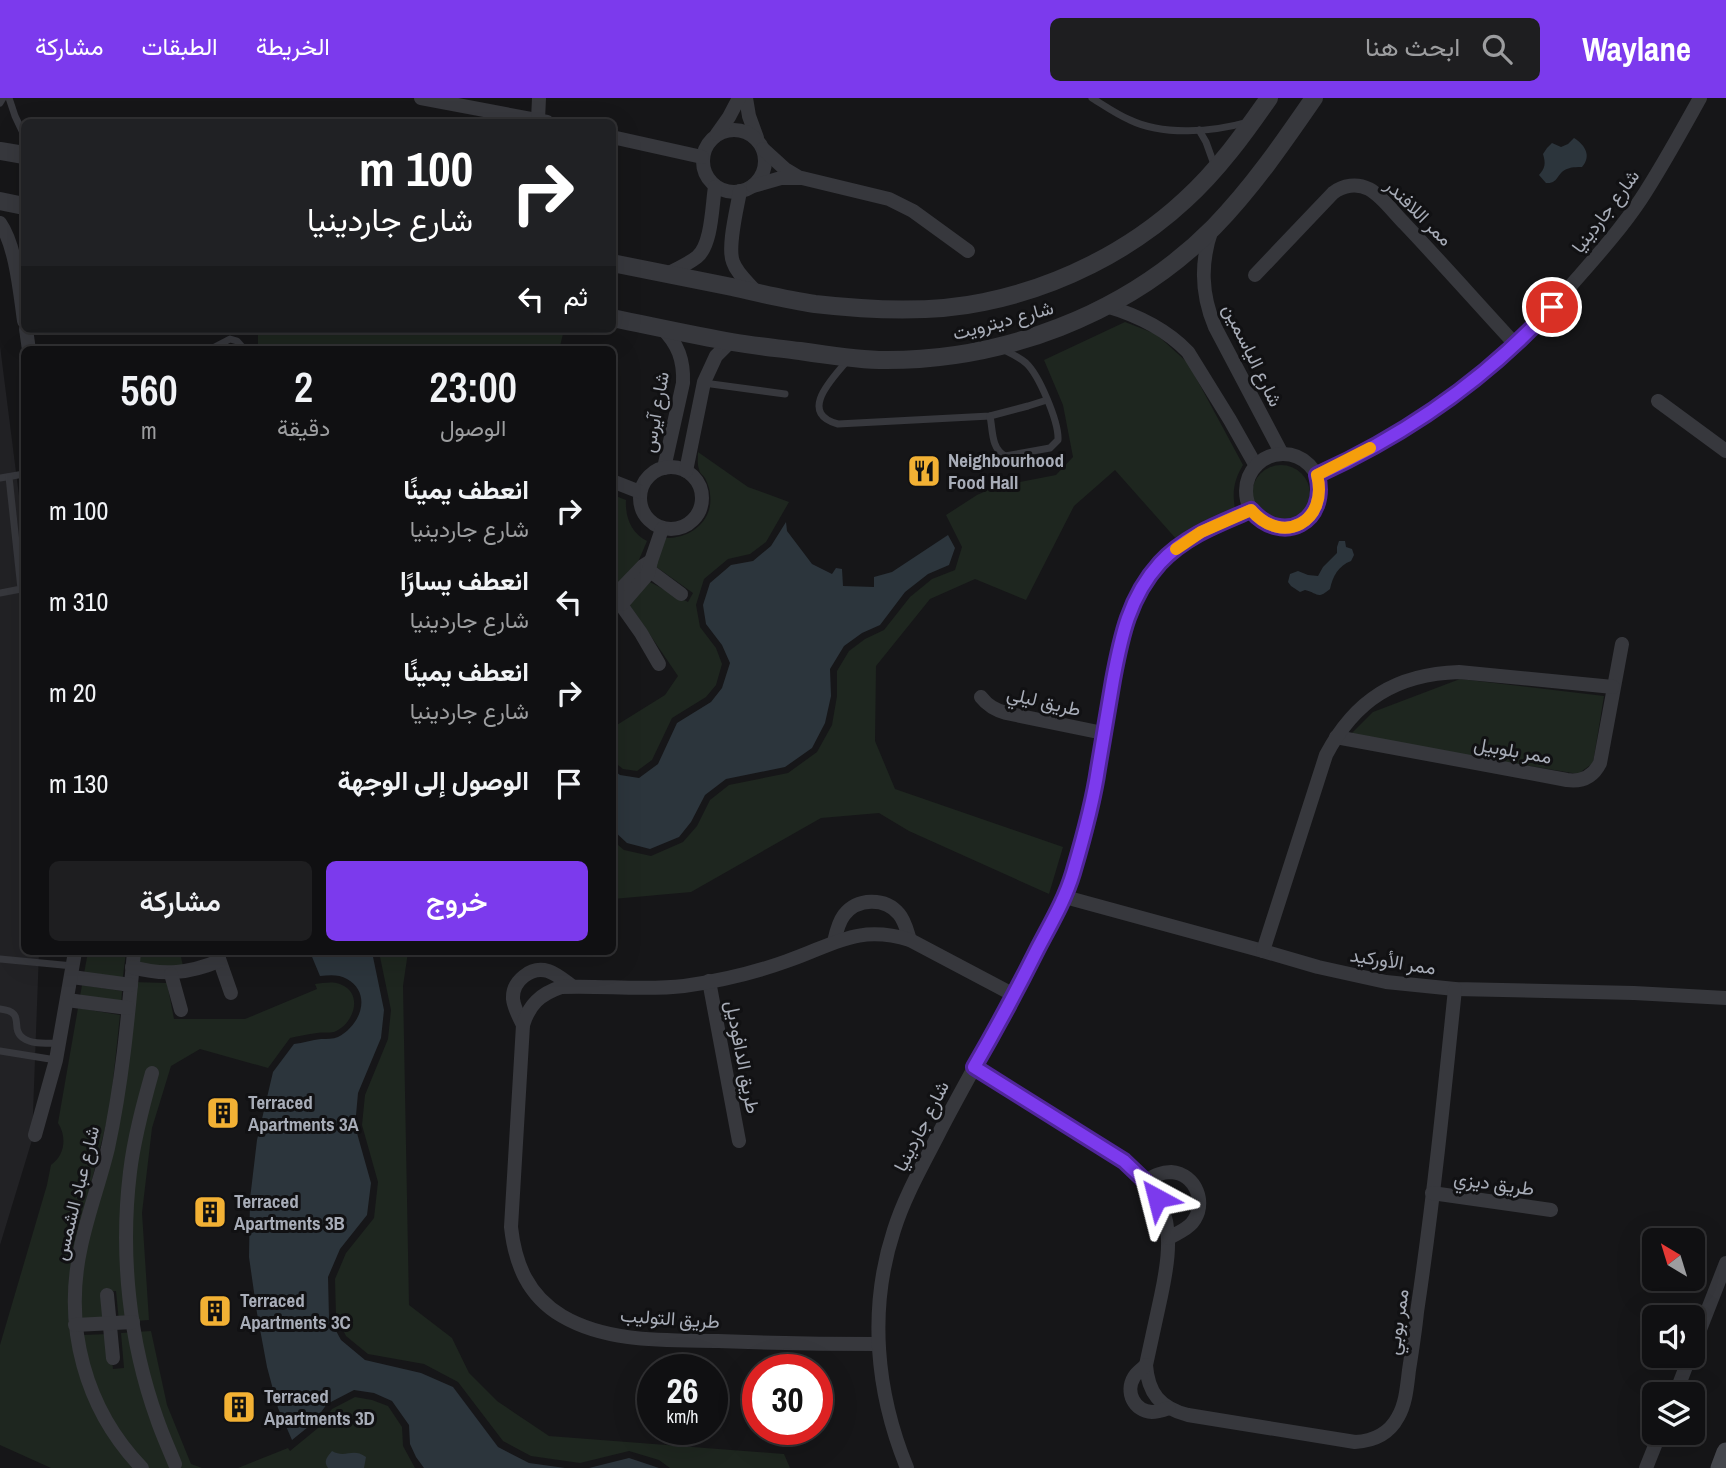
<!DOCTYPE html>
<html lang="ar">
<meta charset="utf-8">
<style>
:root{--surface:#101012;--page:#1e1e20;--text:#f1f3f6;--muted:#9c9d9f;--line:#303032;--accent:#7c3aed}
body{margin:0;font-family:"Archivo Narrow",Vazirmatn,sans-serif;background:var(--page);color:var(--text);direction:rtl;height:100vh;display:flex;flex-direction:column;font-size:26px;white-space:nowrap}
*{box-sizing:border-box;margin:0}
p{font-size:23px;color:var(--muted)}
.icon{flex:none;width:38px;height:38px;fill:none;stroke:currentColor;stroke-width:2;stroke-linecap:round;stroke-linejoin:round}
.map{position:relative;flex:1;overflow:hidden;direction:ltr}
.sheet{position:absolute;left:21px;top:248px;width:595px;height:609px;display:flex;flex-direction:column;background:var(--surface);border-radius:10px;box-shadow:0 7px 28px #0002,0 0 0 2px var(--line);direction:rtl}
.sheet>*{flex:none}
.guide{position:absolute;left:21px;top:21px;width:595px;height:214px;border-radius:10px;box-shadow:0 7px 28px #0002,0 0 0 2px var(--line);direction:rtl;background:#202124;color:#fff;overflow:hidden}
.needle{width:46px;rotate:322deg}
.buttons{position:absolute;left:1642px;top:1130px;display:grid;gap:14px}
.buttons a{display:grid;place-items:center;width:63px;height:63px;border-radius:10px;background:var(--surface);box-shadow:0 7px 28px #0002,0 0 0 2px var(--line);font-size:35px}
.speed{position:absolute;left:637px;top:1256px;display:flex;gap:14px;font-size:35px;font-weight:700;text-align:center}
.speed>*{display:grid;place-content:center;width:91px;height:91px;border-radius:50%;background:var(--surface);box-shadow:0 7px 28px #0002,0 0 0 2px var(--line);line-height:1}
.speed small{font-size:18px;font-weight:400}
.speed .limit{border:10px solid #d22;background:#fff;color:#111}
.pin{position:absolute;display:grid;place-items:center;width:60px;height:60px;color:#fff;margin:-30px;border:4px solid #fff;border-radius:50%;box-shadow:0 2px 7px #0007}
.me{position:absolute;width:77px;margin:-38px;rotate:322deg;stroke-linejoin:round;filter:drop-shadow(0 0 5px #0008)}
.turn{display:flex;align-items:center;gap:24px;height:147px;padding:0 28px;font-size:32px}
.turn .icon{width:91px;height:91px;stroke-width:2.5}
.turn b{display:block;font-size:49px;line-height:60px}
.then{display:flex;align-items:center;height:66px;padding:0 28px;background:#0003;gap:14px;font-size:26px}
.eta{display:flex;justify-content:space-evenly;align-items:center;height:119px;text-align:center}
.eta b{font-size:42px;font-weight:600;line-height:49px}
.primary-button{display:flex;gap:14px;margin-top:auto;padding:14px 28px}
.primary-button a{flex:1;height:80px;border-radius:10px;background:var(--accent);color:#fff;font-size:28px;font-weight:600;line-height:80px;text-align:center}
.primary-button a+a{background:var(--page);color:var(--text)}
ul{padding:0;list-style:none}
li{display:flex;align-items:center;gap:21px;height:91px;padding:0 28px}
li div{flex:1}
li b{display:block;font-size:26px}
li em{font-style:normal}
header{display:flex;align-items:center;gap:42px;box-sizing:border-box;height:98px;padding:0 35px;background:var(--accent);color:#fff}
header strong{font-size:33px}
nav{display:flex;gap:38px;margin-inline-start:auto;font-size:24px}
.search{width:490px;height:63px;background:var(--page);display:flex;align-items:center;gap:18px;box-sizing:border-box;padding:0 24px;border-radius:10px;color:var(--muted);font-size:26px}
.map>svg:first-child{display:block}
.built{fill:#222225}
.green{fill:#1e261f}
.water{fill:#2c353c}
.lines{fill:none;stroke-linecap:round;stroke-linejoin:round}
.service{stroke:#37383d;stroke-width:7}
.minor{stroke:#37383d;stroke-width:14}
.tertiary{stroke:#37383d;stroke-width:18}
.secondary{stroke:#45474d;stroke-width:19}
.route-casing{stroke:#51269a;stroke-width:18}
.route{stroke:#7c3aed;stroke-width:12}
.slow{stroke:#f59e0b;stroke-width:12}
.labels{text-anchor:middle;dominant-baseline:central;stroke-width:6;stroke-linejoin:round;paint-order:stroke}
.street-label{font-size:19px;fill:#a8adb8;stroke:#111113}
.poi-label{font-size:19px;font-weight:bold;fill:#a8adb8;stroke:#111113;text-anchor:start}
</style>
<header>
<strong>Waylane</strong>
<div class="search"><svg class="icon" aria-label="search" viewBox="0 0 24 24"><circle cx="10" cy="10" r="6"/><path d="M15 15l6 6"/></svg>ابحث هنا</div>
<nav><a>الخريطة</a><a>الطبقات</a><a>مشاركة</a></nav>
</header>
<div class="map">
<svg width="1726" height="1370" viewBox="0 0 1726 1370">
<rect width="100%" height="100%" fill="#161618"/>
<path class="built" d="M0,248L24,437V854H39L32,1042L0,1147Z"/>
<g class="green">
<path d="M1125,224L1156,236L1188,265L1243,367C1234,382 1232,394 1235,410L1193,430L1178,443L1115,372L1074,408L1026,502L975,481L930,501L876,568L875,643L895,691L1063,749L1049,796L909,733L879,715L821,720L691,794L613,801L612,742L624,752L651,758L683,744L697,728L710,702L729,687L788,675L817,654L832,627L837,598V573L849,553L865,541L884,532L910,499L932,481L955,472L962,449L946,417L977,397L995,389L1056,377L1073,359L1063,307L1044,262Z"/>
<path d="M258,231H560L564,232L559,252H358L343,250L334,252H258Z"/>
<path d="M698,354L748,389L789,404L766,444L750,456L728,461L704,481L696,507L700,529L716,550L722,566L716,587L706,599L672,620L652,662L637,673L623,671L613,663L612,630L665,597L678,578L629,506L648,483L688,504L693,495L655,468L665,440C690,441 714,423 710,396C710,391 707,384 705,380C702,376 700,376 699,371C697,366 698,359 698,354Z"/>
<circle cx="1281" cy="396" r="29"/>
<path d="M613,397L626,402C625,419 631,435 647,443L632,478L620,488L613,480Z"/>
<path d="M1460,581L1604,598L1593,665L1578,676L1349,638L1373,614Z"/>
<path d="M88,854H126L122,886L83,881Z"/>
<path d="M135,854H180L184,873L133,875Z"/>
<path d="M379,854H408L403,888L409,1207L452,1240L469,1275L497,1303L549,1338L784,1356L790,1370H670L659,1362L629,1353L580,1365L531,1358L503,1343L458,1284L424,1266L368,1256L346,1238L336,1218L335,1181L346,1155L374,1120L378,1084L362,1027L365,997L388,941L391,912Z"/>
<path d="M132,884L167,885L174,921H245L317,891L315,886C324,885 334,883 342,887C364,897 353,927 334,934C329,935 322,934 317,935C308,936 299,938 290,940L268,970L200,951L171,968L152,1030L142,1115L149,1222L119,1224L116,1193L105,1194L108,1224L81,1226L78,1197Z"/>
<path d="M82,887L122,893L121,910L79,904Z"/>
<path d="M78,910L120,917L110,1011L84,1113L68,1196L78,1269L105,1330L133,1370H51L0,1347V1247L47,1087L51,1067C65,1057 67,1039 58,1025Z"/>
<path d="M151,1233L167,1307L191,1366L202,1370H146L112,1325L87,1267L83,1237L109,1236L113,1271L124,1270L121,1235Z"/>
<path d="M355,1299L372,1302L388,1308L402,1329L403,1348L415,1370H238L288,1350L290,1353L318,1330L332,1311Z"/>
</g>
<g class="water">
<path d="M1574,40C1585,47 1592,58 1582,69C1582,69 1570,69 1570,70C1556,73 1560,86 1546,85L1539,77C1545,70 1546,66 1543,56L1547,50L1552,45L1561,49L1568,46Z"/>
<path d="M786,424L787,433L812,466L832,476L836,470L842,471L843,488L874,489V479L892,474L948,437L955,450L949,467L928,476L905,494L880,527L862,535L844,548L830,571L831,598L825,625L812,650L785,669L726,681L705,697L691,724L679,739L650,751L627,745L613,732V672L620,677L639,680L658,666L677,625L711,604L722,590L730,565L722,547L706,526L703,507L710,485L731,467L753,463L771,448Z"/>
<path d="M1339,443H1345L1346,449L1352,451L1354,457L1351,463C1338,468 1333,478 1330,491C1317,502 1318,495 1305,492L1300,494L1291,488L1288,484L1290,476L1298,473L1308,477L1318,478L1323,469L1337,455V449Z"/>
<path d="M310,854H372L384,912L381,940L358,995L355,1028L371,1085L367,1117L340,1151L328,1179L329,1220L341,1242L365,1262L421,1275L453,1289L498,1349L529,1365L565,1370H424L416,1359L410,1346L409,1327L392,1303L374,1295L354,1292L327,1306L313,1325L292,1342L278,1310L267,1269L257,1215L249,1159L250,1101L257,1042L273,974L294,946C303,945 312,942 321,941C327,941 333,941 338,939C360,928 373,896 347,881C339,876 329,877 320,878Z"/>
<path d="M332,1353C346,1361 352,1349 366,1359L364,1370H328C323,1363 327,1359 332,1353Z"/>
<path d="M629,1360L659,1370H589Z"/>
</g>
<g class="lines">
<g class="service">
<path d="M9,0L15,18L24,37"/>
<path d="M1092,0C1105,8 1116,16 1130,22C1163,38 1213,34 1248,24"/>
<path d="M0,5L3,0"/>
<path d="M1199,32L1206,44L1215,69"/>
<path d="M209,252L230,241L237,243L245,252"/>
<path d="M847,263C833,280 797,315 838,326L990,318L1028,308L1047,302"/>
<path d="M704,285L785,296"/>
<path d="M990,318C993,333 991,350 1005,358L1050,350L1058,342C1059,324 1039,277 1026,265C1019,259 1010,255 1002,251"/>
<path d="M0,380L24,376"/>
<path d="M0,495L21,491L9,379"/>
<path d="M0,861L73,868"/>
<path d="M0,911C27,914 9,930 23,940C33,947 47,945 58,945"/>
<path d="M0,953L56,962"/>
</g>
<g class="minor">
<path d="M421,0L547,24"/>
<path d="M746,0L749,18L757,40"/>
<path d="M538,22L539,0"/>
<circle cx="734" cy="63" r="31"/>
<path d="M717,36L729,19L739,0"/>
<path d="M612,39L702,59"/>
<path d="M763,51L785,71L800,80"/>
<path d="M753,88L781,80H802L889,101L913,113L968,153"/>
<path d="M740,93C737,111 727,149 733,164C737,176 749,185 757,195"/>
<path d="M0,125C16,148 20,195 24,223"/>
<path d="M1212,131C1200,165 1201,196 1215,229L1282,356"/>
<path d="M667,176C677,171 688,166 697,159C712,147 712,107 715,89"/>
<path d="M1255,177L1333,95C1343,87 1357,85 1369,91C1382,98 1393,114 1404,125C1442,165 1478,206 1515,246"/>
<path d="M1106,208C1137,217 1165,230 1188,254L1230,322L1256,368"/>
<path d="M662,230C678,246 684,262 683,285L664,370"/>
<path d="M26,231L29,252"/>
<path d="M1658,303L1726,353"/>
<circle cx="1283" cy="393" r="37"/>
<circle cx="671" cy="400" r="31"/>
<path d="M686,373L704,284L716,258L730,244"/>
<path d="M1317,377C1423,329 1505,264 1581,176C1602,152 1623,128 1641,101C1662,69 1681,34 1700,0"/>
<path d="M612,383L640,394"/>
<path d="M650,473L681,496"/>
<path d="M612,494L641,535L659,566"/>
<path d="M615,497L643,468L651,463"/>
<path d="M622,506L648,476L651,463L662,431"/>
<path d="M981,599C988,608 995,612 1006,615L1103,635"/>
<path d="M1336,639L1567,682C1582,684 1593,679 1600,665L1622,546"/>
<path d="M1065,799L1263,853L1318,869L1386,884L1455,891L1634,895L1726,900"/>
<path d="M834,844C836,835 838,825 844,817C857,800 885,799 899,816C905,823 907,833 910,842"/>
<path d="M1263,853L1326,657C1355,602 1396,576 1459,574L1613,589"/>
<path d="M134,854C128,920 122,986 108,1050C100,1083 88,1115 81,1148C63,1229 85,1311 142,1370"/>
<path d="M217,855L231,895"/>
<path d="M132,869C164,878 190,875 219,863"/>
<path d="M171,876L181,912"/>
<path d="M72,879L131,887"/>
<path d="M709,883L739,1043"/>
<path d="M67,902L128,910"/>
<path d="M523,927C519,919 514,910 513,901C512,883 531,868 548,873C557,876 565,883 572,888"/>
<path d="M974,969L1124,1063C1175,1102 1173,1141 1161,1198C1156,1221 1151,1244 1146,1267C1148,1295 1160,1310 1188,1317L1355,1344C1373,1343 1389,1336 1398,1319C1406,1305 1407,1288 1409,1272C1412,1253 1415,1234 1417,1214C1433,1107 1444,999 1455,891"/>
<path d="M152,975C143,1007 134,1040 130,1074C120,1156 129,1243 157,1321C162,1336 169,1351 175,1366"/>
<path d="M35,1037L56,962L75,854"/>
<path d="M1145,1083C1154,1078 1161,1074 1171,1074C1196,1076 1208,1106 1192,1125C1186,1132 1177,1135 1169,1140"/>
<path d="M1432,1095L1551,1112"/>
<path d="M107,1197L113,1260"/>
<path d="M75,1227L133,1224"/>
<path d="M878,1246C825,1246 771,1245 718,1243C666,1242 608,1245 562,1218C528,1198 515,1166 511,1129L523,927C529,907 540,896 561,889C602,887 643,893 684,888C719,883 754,875 787,863C834,847 857,826 910,842L1014,897"/>
<path d="M1692,1252L1726,1165"/>
<path d="M1146,1267C1142,1271 1137,1274 1134,1279C1125,1294 1134,1313 1152,1314C1157,1314 1163,1312 1169,1310"/>
<path d="M1675,1297L1690,1258"/>
<path d="M907,1370C876,1294 868,1211 894,1132C904,1100 921,1070 937,1039C966,982 1000,926 1029,868C1044,839 1061,811 1071,781C1092,719 1099,654 1112,590C1118,557 1122,522 1140,492C1166,448 1206,431 1251,412"/>
<path d="M1646,1370L1660,1335"/>
</g>
<g class="tertiary">
<path d="M0,53L24,57"/>
<path d="M0,103L24,108"/>
<path d="M612,165C652,173 692,181 732,189C759,195 787,202 815,206C867,212 933,215 984,204C1058,189 1130,153 1185,102C1218,72 1244,36 1269,0"/>
<path d="M612,220C652,228 692,237 732,244C754,248 777,250 800,253C826,257 852,261 879,262C1001,264 1127,217 1214,129C1252,90 1283,45 1314,0"/>
</g>
<path class="secondary" d="M1720,1370L1726,1354"/>
</g>
<g class="lines">
<defs>
<path id="route" d="M1157,1100L1145,1083L1124,1063L974,969C996,931 1017,892 1037,852C1050,827 1065,802 1073,775C1083,741 1093,706 1098,671C1103,641 1108,612 1113,582C1121,539 1129,499 1160,465C1185,438 1218,426 1251,412C1283,449 1329,423 1317,377C1405,337 1486,281 1552,209"/>
</defs>
<use href="#route" class="route-casing"/>
<use href="#route" class="route"/>
<path class="slow" d="M1176,451L1201,434L1251,412C1283,449 1329,423 1317,377L1370,350"/>
</g>
<defs>
<symbol id="restaurant-square" viewBox="-11 -11 22 22"><rect x="-9" y="-9" width="18" height="18" rx="4" fill="#f2b134" stroke="#111113"/><path d="M-5-6h1v4h1v-4h1v4h1v-4h1v5L-1.5 .5V6h-2V.5L-5-1ZM5-6V6H3V1.5H1.5Q1.5-4 5-6Z" fill="#111"/></symbol>
<symbol id="building-square" viewBox="-11 -11 22 22"><rect x="-9" y="-9" width="18" height="18" rx="4" fill="#f2b134" stroke="#111113"/><path d="M-4-6H4V6H1V3H-1V6H-4ZM-2.5-4.3h1.7v1.8h-1.7ZM.8-4.3h1.7v1.8H.8ZM-2.5-1h1.7V.8h-1.7ZM.8-1h1.7V.8H.8Z" fill="#111"/></symbol>
</defs>
<g fill-rule="evenodd">
<use href="#restaurant-square" x="905" y="354" width="38" height="38"/>
<use href="#building-square" x="204" y="996" width="38" height="38"/>
<use href="#building-square" x="191" y="1095" width="38" height="38"/>
<use href="#building-square" x="196" y="1194" width="38" height="38"/>
<use href="#building-square" x="220" y="1290" width="38" height="38"/>
</g>
<g class="labels">
<g class="street-label">
<text transform="translate(1605 113) rotate(-53)">شارع جاردينيا</text>
<text transform="translate(1419 114) rotate(45)">ممر اللافندر</text>
<text transform="translate(1003 222) rotate(-15)">شارع ديترويت</text>
<text transform="translate(1253 257) rotate(64)">شارع الياسمين</text>
<text transform="translate(655 314) rotate(-80)">شارع آيرس</text>
<text transform="translate(1044 603) rotate(13)">طريق ليلي</text>
<text transform="translate(1513 652) rotate(10)">ممر بلوبيل</text>
<text transform="translate(1393 863) rotate(9)">ممر الأوركيد</text>
<text transform="translate(743 959) rotate(79)">طريق الدافوديل</text>
<text transform="translate(921 1028) rotate(-63)">شارع جاردينيا</text>
<text transform="translate(1494 1085) rotate(8)">طريق ديزي</text>
<text transform="translate(76 1095) rotate(-76)">شارع عباد الشمس</text>
<text transform="translate(670 1220) rotate(4)">طريق التوليب</text>
<text transform="translate(1397 1224) rotate(-82)">ممر بوبي</text>
</g>
<g class="poi-label">
<text x="948" y="362">Neighbourhood<tspan x="948" dy="22">Food Hall</tspan></text>
<text x="248" y="1004">Terraced<tspan x="248" dy="22">Apartments 3A</tspan></text>
<text x="234" y="1103">Terraced<tspan x="234" dy="22">Apartments 3B</tspan></text>
<text x="240" y="1202">Terraced<tspan x="240" dy="22">Apartments 3C</tspan></text>
<text x="264" y="1298">Terraced<tspan x="264" dy="22">Apartments 3D</tspan></text>
</g>
</g>
</svg>
<div class="buttons">
<a><svg class="needle" viewBox="-14 -14 28 28"><path d="M0-13l5 13h-10z" fill="#e53935"/><path d="M0 13l5-13h-10z" fill="#9c9d9f"/></svg></a>
<a><svg class="icon" aria-label="sound" viewBox="0 0 24 24"><path d="M4 9h4l5-4v14l-5-4H4zM17 9q2 3 0 6"/></svg></a>
<a><svg class="icon" aria-label="layers" viewBox="0 0 24 24"><path d="M12 4l9 5-9 5-9-5zM3 14l9 5 9-5"/></svg></a>
</div>
<div class="speed"><div>26<small>km/h</small></div><div class="limit">30</div></div>
<div class="pin" style="left:1552px;top:209px;background:#d93025"><svg class="icon" aria-label="arrive" viewBox="0 0 24 24"><path d="M6 21V4h12l-3 4 3 4H6"/></svg></div>
<svg class="me" style="left:1157px;top:1100px" viewBox="-20 -20 40 40"><path d="M0-17L14 15 0 8-14 15z" fill="#7c3aed" stroke="#fff" stroke-width="4"/></svg>
<div class="guide">
<div class="turn"><svg class="icon" aria-label="right" viewBox="0 0 24 24"><path d="M7 20v-9h11M14 6l5 5-5 5"/></svg><div><b>100 m</b>شارع جاردينيا</div></div>
<div class="then">ثم<svg class="icon" aria-label="left" viewBox="0 0 24 24"><path d="M17 20v-9H6M10 6l-5 5 5 5"/></svg></div>
</div>
<section class="sheet">
<div class="eta">
<div><b>23:00</b><p>الوصول</p></div>
<div><b>2</b><p>دقيقة</p></div>
<div><b>560</b><p>m</p></div>
</div>
<ul>
<li><svg class="icon" aria-label="right" viewBox="0 0 24 24"><path d="M7 20v-9h11M14 6l5 5-5 5"/></svg><div><b>انعطف يمينًا</b><p>شارع جاردينيا</p></div><em>100 m</em></li>
<li><svg class="icon" aria-label="left" viewBox="0 0 24 24"><path d="M17 20v-9H6M10 6l-5 5 5 5"/></svg><div><b>انعطف يسارًا</b><p>شارع جاردينيا</p></div><em>310 m</em></li>
<li><svg class="icon" aria-label="right" viewBox="0 0 24 24"><path d="M7 20v-9h11M14 6l5 5-5 5"/></svg><div><b>انعطف يمينًا</b><p>شارع جاردينيا</p></div><em>20 m</em></li>
<li><svg class="icon" aria-label="arrive" viewBox="0 0 24 24"><path d="M6 21V4h12l-3 4 3 4H6"/></svg><div><b>الوصول إلى الوجهة</b></div><em>130 m</em></li>
</ul>
<div class="primary-button"><a>خروج</a><a>مشاركة</a></div>
</section>
</div>
